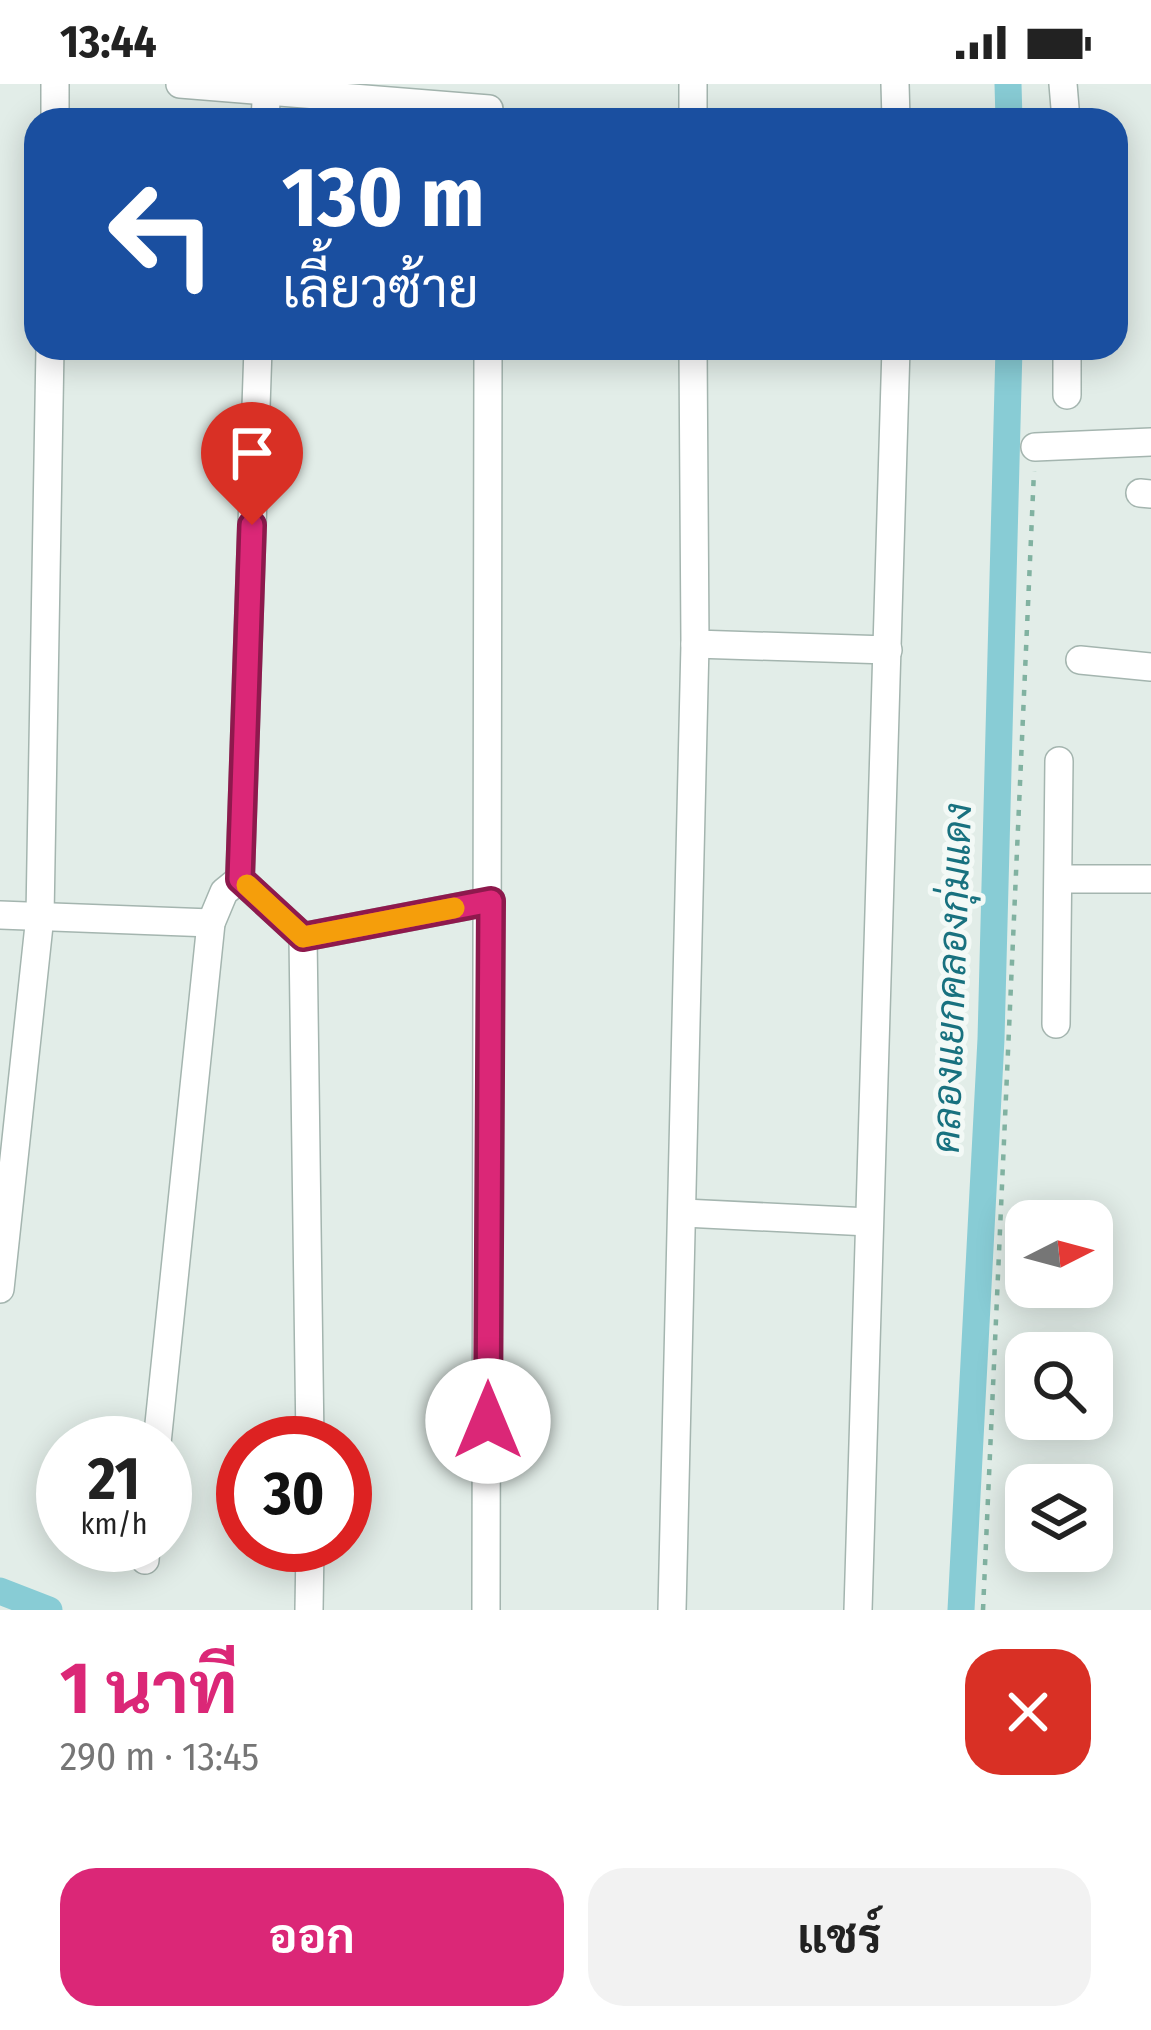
<!DOCTYPE html>
<html lang="th">
<meta charset="utf-8">
<style>
:root{--surface:#fff;--page:#f2f2f2;--text:#222;--muted:#767676;--accent:#db2777}
body{margin:0;font-family:"Fira Sans Condensed",Sarabun,sans-serif;background:var(--page);color:var(--text);height:100vh;display:flex;flex-direction:column;font-size:45px;white-space:nowrap}
*{box-sizing:border-box;margin:0}
p{font-size:39px;color:var(--muted)}
.icon{flex:none;width:66px;height:66px;fill:none;stroke:currentColor;stroke-width:2;stroke-linecap:round;stroke-linejoin:round}
.map{position:relative;height:1526px;overflow:hidden}
.panel{display:flex;flex-direction:column;background:var(--surface);flex:1}
.panel>*{flex:none}
.guide{position:absolute;left:24px;top:24px;width:1104px;height:252px;border-radius:36px;box-shadow:0 6px 30px #0003;background:#1a4fa0;color:#fff;overflow:hidden}
.needle{width:78px;rotate:84deg}
.tools{position:absolute;left:1005px;top:1116px;display:grid;gap:24px}
.tools a{display:grid;place-items:center;width:108px;height:108px;border-radius:24px;background:var(--surface);box-shadow:0 6px 30px #0003;font-size:60px}
.speed{position:absolute;left:36px;top:1332px;display:flex;gap:24px;font-size:60px;font-weight:700;text-align:center}
.speed>*{display:grid;place-content:center;width:156px;height:156px;border-radius:50%;background:var(--surface);box-shadow:0 6px 30px #0003;line-height:1}
.speed small{font-size:30px;font-weight:400}
.speed .limit{border:18px solid #d22;background:#fff;color:#111}
.pin{position:absolute;display:grid;place-items:center;width:102px;height:102px;color:#fff;margin:-123px -51px;border-radius:50% 50% 50% 0;rotate:-45deg;box-shadow:0 0 12px #0007}
.pin .icon{rotate:45deg}
.me{position:absolute;width:132px;margin:-66px;rotate:0deg;stroke-linejoin:round;filter:drop-shadow(0 0 9px #0008)}
.turn{display:flex;align-items:center;gap:42px;height:252px;padding:0 60px;font-size:54px}
.turn .icon{width:156px;height:156px;stroke-width:2.5}
.turn b{display:block;font-size:84px;line-height:102px}
.round{display:grid;place-items:center;flex:none;width:126px;height:126px;border-radius:36px;background:var(--page)}
.overview{display:flex;align-items:center;justify-content:space-between;height:204px;padding:0 60px}
h1{font-size:72px;font-weight:700;line-height:90px;color:var(--accent)}
.cta{display:flex;gap:24px;margin-top:auto;padding:24px 60px}
.cta a{flex:1;height:138px;border-radius:36px;background:var(--accent);color:#fff;font-size:48px;font-weight:700;line-height:138px;text-align:center}
.cta a+a{background:var(--page);color:var(--text)}
.status{display:flex;justify-content:space-between;align-items:center;height:84px;padding:0 60px;background:var(--surface);direction:ltr}
.status svg{height:33px;fill:currentColor}
.map>svg:first-child{display:block}
.lines{fill:none;stroke-linecap:round;stroke-linejoin:round}
.canal{stroke:#88ccd5;stroke-width:27}
.minor-casing{stroke:#a4b5af;stroke-width:30}
.path{stroke:#81b2a1;stroke-width:4.5;stroke-dasharray:6 9;stroke-linecap:butt}
.minor{stroke:#fff;stroke-width:27}
.route-casing{stroke:#8e194d;stroke-width:30}
.route{stroke:#db2777;stroke-width:21}
.slow{stroke:#f59e0b;stroke-width:21}
.labels{text-anchor:middle;dominant-baseline:central;stroke-width:10;stroke-linejoin:round;paint-order:stroke}
.water-label{font-size:39px;font-style:italic;fill:#18717f;stroke:#f3f9f6}
</style>
<div class="status"><b>13:44</b><svg viewBox="0 0 49 12"><path d="M0 12V9h3v3zM5 12V6h3v6zM10 12V3h3v9zM15 12V0h3v12zM26 1h20v11H26zM47 4h2v5h-2z"/></svg></div>
<div class="map">
<svg width="1151" height="1526" viewBox="0 0 1151 1526">
<rect width="100%" height="100%" fill="#e2ede8"/>
<g class="lines">
<g class="canal">
<path d="M1008,0L1009,36"/>
<path d="M0,1507L49,1526"/>
<path d="M961,1526L991,955L1009,264"/>
</g>
<defs>
<g id="minor">
<path d="M180,0L489,25"/>
<path d="M895,0L896,36"/>
<path d="M1063,0L1066,36"/>
<path d="M55,36V0"/>
<path d="M265,36L267,0"/>
<path d="M693,36V0"/>
<path d="M258,264L240,795L303,853L310,1359"/>
<path d="M1067,264V311"/>
<path d="M1035,363L1151,358"/>
<path d="M1140,409L1151,410"/>
<path d="M695,560L888,566"/>
<path d="M1080,576L1151,583"/>
<path d="M1060,795H1151"/>
<path d="M0,831L211,839"/>
<path d="M303,853L491,817"/>
<path d="M1056,940L1059,677"/>
<path d="M684,1129L869,1138"/>
<path d="M0,1205L40,832L50,264"/>
<path d="M157,1359L211,839L224,808L240,795"/>
<path d="M145,1476L146,1461"/>
<path d="M309,1526L310,1461"/>
<path d="M486,1526L488,264"/>
<path d="M672,1526L695,560L693,264"/>
<path d="M858,1526L896,264"/>
</g>
</defs>
<use href="#minor" class="minor-casing"/>
<path class="path" d="M983,1526L1034,387"/>
<use href="#minor" class="minor"/>
</g>
<g class="lines">
<defs>
<path id="route" d="M252,441L240,795L303,853L491,817L488,1337"/>
</defs>
<use href="#route" class="route-casing"/>
<use href="#route" class="route"/>
<path class="slow" d="M247,801L303,853L454,824"/>
</g>
<g class="labels">
<g class="water-label">
<text transform="translate(952 894) rotate(-88)">คลองแยกคลองกุ่มแดง</text>
</g>
</g>
</svg>
<div class="tools">
<a><svg class="needle" viewBox="-14 -14 28 28"><path d="M0-13l5 13h-10z" fill="#e53935"/><path d="M0 13l5-13h-10z" fill="#767676"/></svg></a>
<a><svg class="icon" aria-label="search" viewBox="0 0 24 24"><circle cx="10" cy="10" r="6"/><path d="M15 15l6 6"/></svg></a>
<a><svg class="icon" aria-label="layers" viewBox="0 0 24 24"><path d="M12 4l9 5-9 5-9-5zM3 14l9 5 9-5"/></svg></a>
</div>
<div class="speed"><div>21<small>km/h</small></div><div class="limit">30</div></div>
<div class="pin" style="left:252px;top:441px;background:#d93025"><svg class="icon" aria-label="arrive" viewBox="0 0 24 24"><path d="M6 21V4h12l-3 4 3 4H6"/></svg></div>
<svg class="me" style="left:488px;top:1337px" viewBox="-20 -20 40 40"><circle r="19" fill="#fff"/><path d="M0-13L10 11 0 6-10 11z" fill="#db2777"/></svg>
<div class="guide">
<div class="turn"><svg class="icon" aria-label="left" viewBox="0 0 24 24"><path d="M17 20v-9H6M10 6l-5 5 5 5"/></svg><div><b>130 m</b>เลี้ยวซ้าย</div></div>
</div>
</div>
<section class="panel">
<div class="overview"><div><h1>1 นาที</h1><p>290 m · 13:45</p></div><a class="round" style="background:#d93025;color:#fff"><svg class="icon" aria-label="close" viewBox="0 0 24 24"><path d="M6 6l12 12M18 6L6 18"/></svg></a></div>
<div class="cta"><a>ออก</a><a>แชร์</a></div>
</section>
